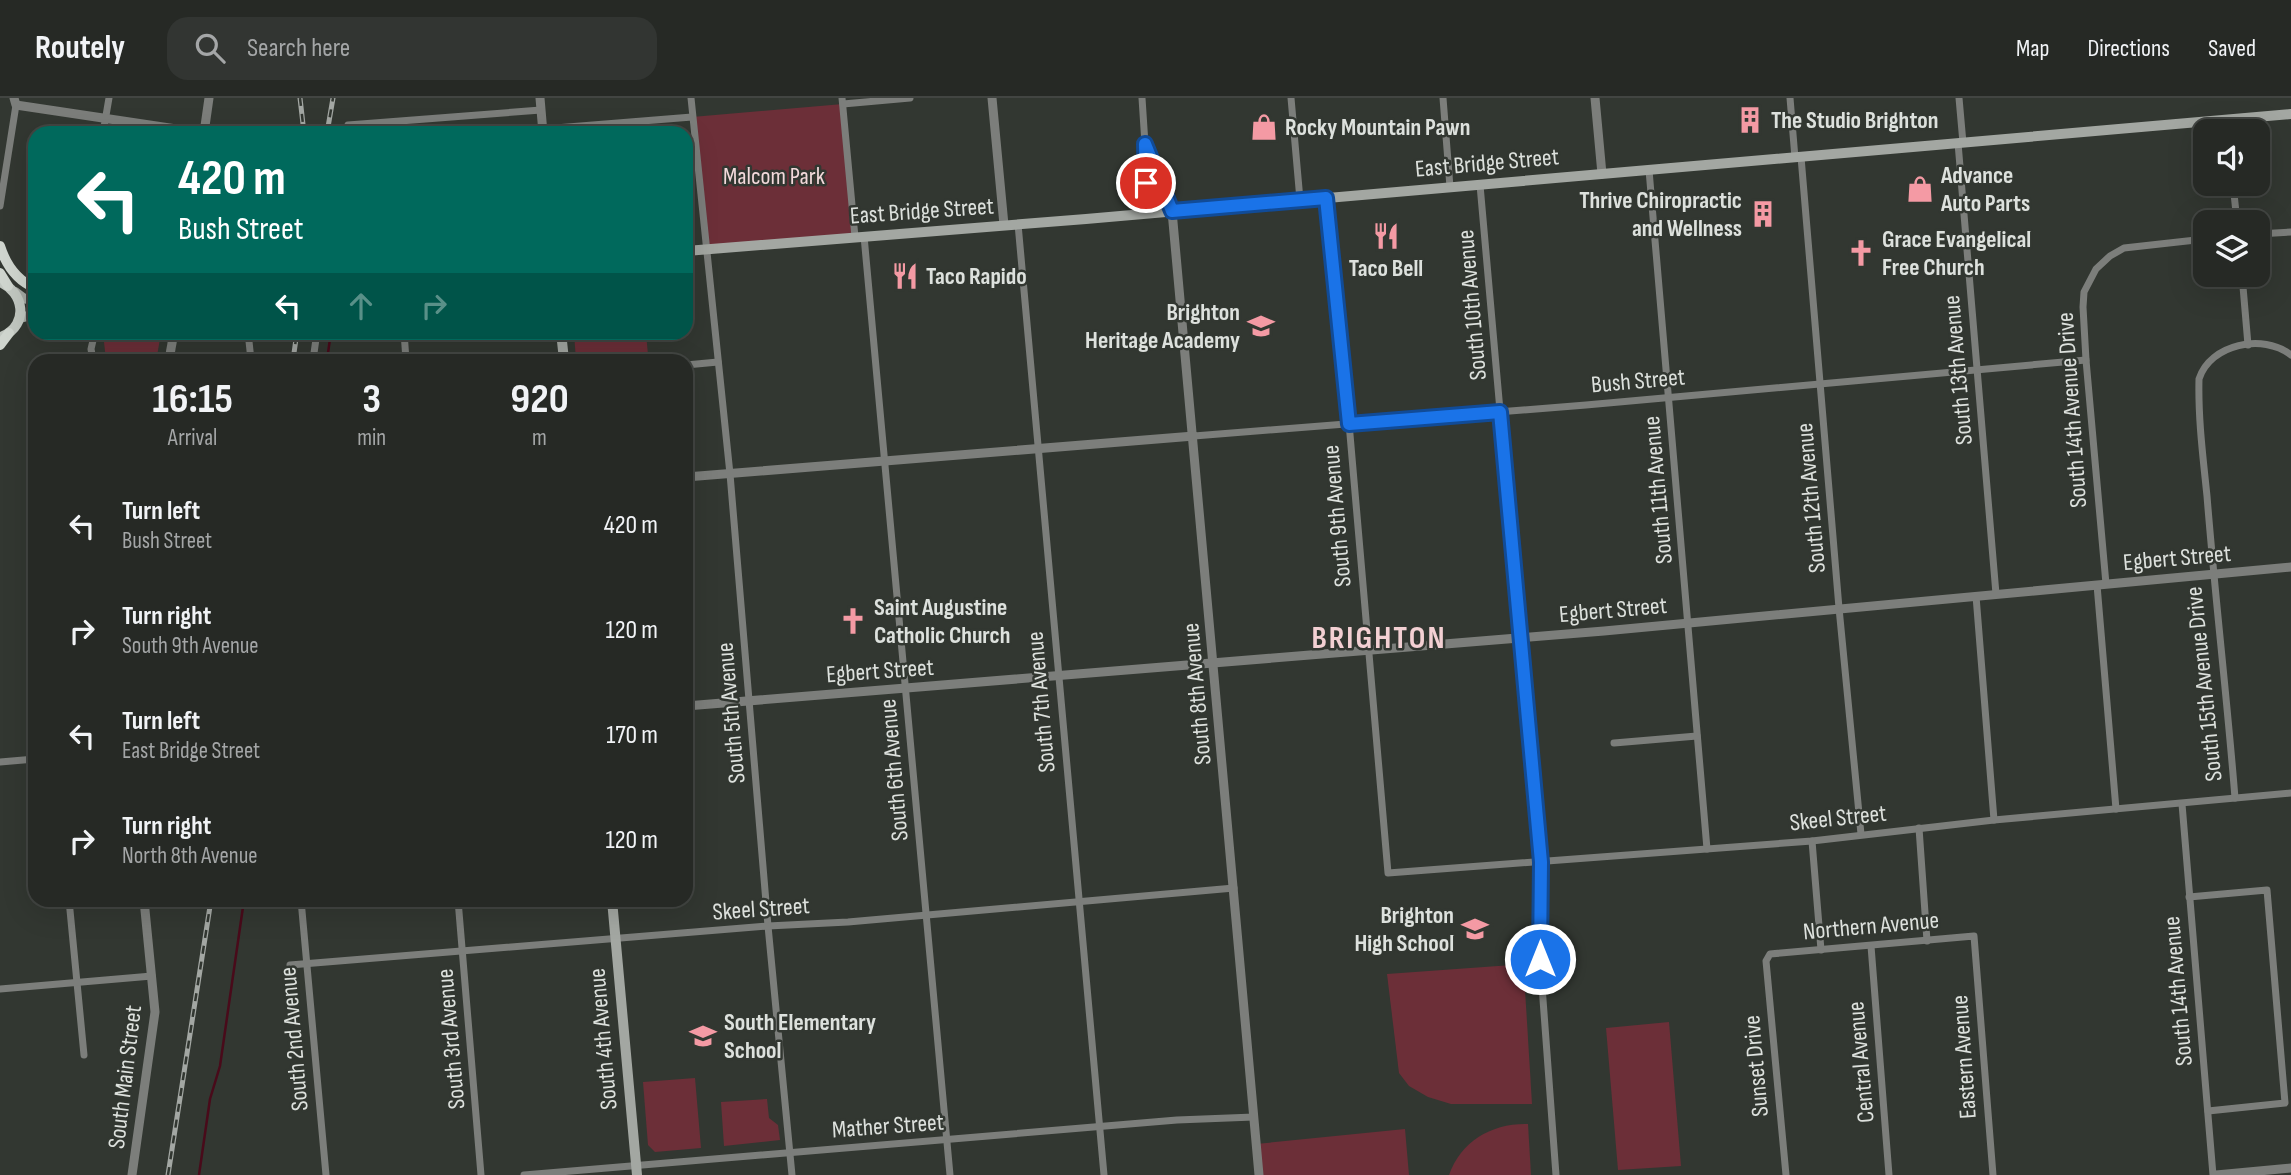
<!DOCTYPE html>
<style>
:root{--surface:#262925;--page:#323532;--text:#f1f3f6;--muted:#a4a6a7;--line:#424542}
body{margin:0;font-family:"Sofia Sans Condensed",sans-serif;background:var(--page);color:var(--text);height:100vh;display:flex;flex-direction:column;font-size:26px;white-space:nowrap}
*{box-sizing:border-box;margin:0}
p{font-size:23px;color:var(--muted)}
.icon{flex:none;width:38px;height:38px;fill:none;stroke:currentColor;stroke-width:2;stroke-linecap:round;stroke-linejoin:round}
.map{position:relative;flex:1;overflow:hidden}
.panel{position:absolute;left:28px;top:256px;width:665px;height:553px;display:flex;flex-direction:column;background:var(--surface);border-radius:21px;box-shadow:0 7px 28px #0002,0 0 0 2px var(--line)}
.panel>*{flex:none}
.guide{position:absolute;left:28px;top:28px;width:665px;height:214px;border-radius:21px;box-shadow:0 7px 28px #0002,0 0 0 2px var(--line);background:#00695c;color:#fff;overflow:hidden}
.controls{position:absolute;left:2193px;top:21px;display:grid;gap:14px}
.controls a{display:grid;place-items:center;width:77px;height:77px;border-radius:14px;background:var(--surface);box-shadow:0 7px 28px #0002,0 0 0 2px var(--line);font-size:35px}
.pin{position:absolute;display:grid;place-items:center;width:60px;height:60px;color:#fff;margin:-30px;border:4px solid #fff;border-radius:50%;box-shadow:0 2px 7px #0007}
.me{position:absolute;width:77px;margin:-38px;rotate:0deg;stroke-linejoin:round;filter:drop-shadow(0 0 5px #0008)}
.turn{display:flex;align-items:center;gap:24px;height:147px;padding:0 35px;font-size:32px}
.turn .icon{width:91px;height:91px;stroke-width:2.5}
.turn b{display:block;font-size:49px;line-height:60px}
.lanes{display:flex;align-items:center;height:66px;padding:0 35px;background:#0003;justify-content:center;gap:35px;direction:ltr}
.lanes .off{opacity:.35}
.eta{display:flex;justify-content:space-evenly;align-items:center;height:119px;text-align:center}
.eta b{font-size:42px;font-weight:700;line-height:49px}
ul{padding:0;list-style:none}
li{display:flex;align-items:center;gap:21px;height:105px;padding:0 35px}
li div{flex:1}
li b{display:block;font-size:26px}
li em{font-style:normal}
header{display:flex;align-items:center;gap:42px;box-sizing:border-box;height:98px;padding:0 35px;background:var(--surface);border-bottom:2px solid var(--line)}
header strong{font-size:33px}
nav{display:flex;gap:38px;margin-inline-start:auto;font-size:24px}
.search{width:490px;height:63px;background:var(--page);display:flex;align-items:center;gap:18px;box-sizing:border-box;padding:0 24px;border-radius:21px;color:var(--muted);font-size:26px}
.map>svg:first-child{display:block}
.green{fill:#6c2f38}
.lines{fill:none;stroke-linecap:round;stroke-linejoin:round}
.stream{stroke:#490a1a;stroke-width:2.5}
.minor{stroke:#7c7e7b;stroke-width:7}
.tertiary{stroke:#7c7e7b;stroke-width:9}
.secondary{stroke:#a3a7a2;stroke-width:10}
.primary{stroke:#c1c7c0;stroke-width:10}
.trunk{stroke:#cfd5ce;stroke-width:10}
.rail-casing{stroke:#a3a7a3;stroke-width:5}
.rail{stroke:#323731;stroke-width:2.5;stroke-dasharray:8;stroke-linecap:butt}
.route-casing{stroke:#114b97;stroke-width:18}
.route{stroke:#1a73e8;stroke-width:12}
.labels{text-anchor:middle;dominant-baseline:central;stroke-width:5;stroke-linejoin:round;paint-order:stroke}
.poi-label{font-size:24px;font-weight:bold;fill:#dde1dd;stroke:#323731;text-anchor:start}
.street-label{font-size:24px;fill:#dde1dd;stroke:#323731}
.park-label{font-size:24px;fill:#f3d9db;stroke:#323731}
.district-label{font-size:32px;font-weight:bold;letter-spacing:2px;fill:#f3d0d3;stroke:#323731}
</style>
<header>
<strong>Routely</strong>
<div class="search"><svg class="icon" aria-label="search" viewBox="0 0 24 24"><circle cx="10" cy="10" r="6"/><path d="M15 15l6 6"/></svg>Search here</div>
<nav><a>Map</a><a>Directions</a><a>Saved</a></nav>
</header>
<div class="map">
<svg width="2291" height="1077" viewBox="0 0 2291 1077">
<rect width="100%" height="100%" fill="#323731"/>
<g class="green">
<path d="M843,6L855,139L706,151L692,19Z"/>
<path d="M103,235H161L157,258L106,262Z"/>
<path d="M574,235H646L648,257L576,262Z"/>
<path d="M1512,867L1524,875L1532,1006H1451L1428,999L1409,988L1399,975L1387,876Z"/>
<path d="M1669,924L1681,1068L1618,1072L1606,930Z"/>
<path d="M695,980L701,1050L655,1054L648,1047L643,984Z"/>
<path d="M767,1001L769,1020L778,1027L780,1042L724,1048L721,1004Z"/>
<path d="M1528,1026L1531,1077H1449C1461,1043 1492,1025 1528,1026Z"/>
<path d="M1405,1031L1409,1077H1259L1256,1046Z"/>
</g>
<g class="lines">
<g class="stream">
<path d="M327,262L331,234"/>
<path d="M199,1077L210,1001L220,968L244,802"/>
</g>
<g class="minor">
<path d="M691,0L730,376L768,828L792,1077"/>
<path d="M842,0L855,139"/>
<path d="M1142,0L1145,46L1172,113"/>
<path d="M1291,0L1300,102"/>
<path d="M1443,0L1450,89"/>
<path d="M1790,0L1795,60"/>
<path d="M1959,0L1963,45"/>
<path d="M843,6L910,0"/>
<path d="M2227,21L2228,33"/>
<path d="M348,27L541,12"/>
<path d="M543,31L692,19"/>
<path d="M103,35L109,0"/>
<path d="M1958,45L1996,496"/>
<path d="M1801,59L1839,510L1861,736"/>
<path d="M1649,72L1707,751"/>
<path d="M2233,86L2237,124"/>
<path d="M1480,87L1540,764V861L1556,1077"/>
<path d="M1326,100L1349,325L1388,775L1812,743L1994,722L2291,695"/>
<path d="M0,108L16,7"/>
<path d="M1138,116C1150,98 1146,74 1146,53"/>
<path d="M1018,126L1104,1077"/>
<path d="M2258,136L2291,134"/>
<path d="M864,138L950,1077"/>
<path d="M2242,177L2248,247"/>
<path d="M248,234L251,262"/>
<path d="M404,234L406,262"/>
<path d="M93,262L91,251L95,234"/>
<path d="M313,262L317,234"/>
<path d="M686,267L718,264"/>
<path d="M1194,338L1586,307L2086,262"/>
<path d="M30,352L35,430"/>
<path d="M2106,486L2086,262L2083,209L2084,194L2096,171L2110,158L2124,150L2205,141"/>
<path d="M2097,487L2116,711"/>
<path d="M1976,498L1994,722"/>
<path d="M1614,645L1697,638"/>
<path d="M0,664L35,661"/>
<path d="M2235,700C2227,599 2215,499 2207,398C2203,359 2198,320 2199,281C2210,246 2263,235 2291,257"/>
<path d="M2182,706L2213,1077"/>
<path d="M1919,730L1927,843"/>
<path d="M1812,743L1821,852"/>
<path d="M2189,799L2267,792L2285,1005L2208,1013"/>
<path d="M69,802L84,957"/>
<path d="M301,802L326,1077"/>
<path d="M458,802L481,1077"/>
<path d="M1871,848L1889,1077"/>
<path d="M290,867L768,828L848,824L1234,790"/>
<path d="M0,891L152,878"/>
<path d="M524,1077L1177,1022L1254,1019"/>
<path d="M1786,1077L1766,863L1770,856L1974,838L1993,1077"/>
</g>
<g class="tertiary">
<path d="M14,0L16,7L203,35"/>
<path d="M540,0L543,35"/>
<path d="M992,0L1004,127"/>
<path d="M1595,0L1602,76"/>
<path d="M204,35L209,0"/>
<path d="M1172,113L1259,1077"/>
<path d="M169,262L174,234"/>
<path d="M686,379L1194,338"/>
<path d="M686,608L1604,533L2291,469"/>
<path d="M132,1077L155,914L144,802"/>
<path d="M2216,1077L2291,1070"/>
</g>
<g class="secondary">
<path d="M686,153L1086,121L2291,16"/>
<path d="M15,194L23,200L35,203"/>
<path d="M20,220L35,216"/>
<path d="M561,234L564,262"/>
<path d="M612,802L637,1077"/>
</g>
<path class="primary" d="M0,184C24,194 29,226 3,238"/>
<g class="trunk">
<path d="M0,148C6,167 16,182 35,190"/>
<path d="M0,175L8,188"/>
<path d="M0,247L9,235"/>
</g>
<defs>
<g id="rail">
<path d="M300,0L304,35"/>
<path d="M327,35L333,0"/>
<path d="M293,262L297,234"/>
<path d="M168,1077L211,802"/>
</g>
</defs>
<use href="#rail" class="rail-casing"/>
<use href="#rail" class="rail"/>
</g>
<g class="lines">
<defs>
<path id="route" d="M1146,85L1145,46L1172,113L1326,100L1349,326L1500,314L1541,764L1540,861"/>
</defs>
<use href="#route" class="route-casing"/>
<use href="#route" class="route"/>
</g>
<defs>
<symbol id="building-bare" viewBox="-9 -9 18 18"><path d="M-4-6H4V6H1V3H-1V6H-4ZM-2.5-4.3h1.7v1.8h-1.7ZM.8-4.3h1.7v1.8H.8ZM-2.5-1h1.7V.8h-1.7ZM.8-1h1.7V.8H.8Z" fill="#f49aa4" stroke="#323731" stroke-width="2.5" paint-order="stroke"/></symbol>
<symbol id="shop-bare" viewBox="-9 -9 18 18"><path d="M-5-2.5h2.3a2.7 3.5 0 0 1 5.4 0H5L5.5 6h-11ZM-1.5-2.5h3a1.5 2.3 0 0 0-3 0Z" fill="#f49aa4" stroke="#323731" stroke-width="2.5" paint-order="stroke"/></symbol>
<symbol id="restaurant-bare" viewBox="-9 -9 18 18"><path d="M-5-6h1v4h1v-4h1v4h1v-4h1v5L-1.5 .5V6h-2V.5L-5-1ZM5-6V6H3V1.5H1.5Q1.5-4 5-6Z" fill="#f49aa4" stroke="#323731" stroke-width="2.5" paint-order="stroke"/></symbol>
<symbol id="church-bare" viewBox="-9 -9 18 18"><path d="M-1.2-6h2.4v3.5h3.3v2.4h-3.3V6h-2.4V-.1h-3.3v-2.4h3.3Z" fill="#f49aa4" stroke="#323731" stroke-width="2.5" paint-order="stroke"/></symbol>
<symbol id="school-bare" viewBox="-9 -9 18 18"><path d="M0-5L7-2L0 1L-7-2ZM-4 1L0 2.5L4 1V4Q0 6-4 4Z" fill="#f49aa4" stroke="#323731" stroke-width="2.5" paint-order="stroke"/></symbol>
</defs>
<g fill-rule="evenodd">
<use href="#building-bare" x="1731" y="3" width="38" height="38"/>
<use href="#shop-bare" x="1245" y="10" width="38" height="38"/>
<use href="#shop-bare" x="1901" y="72" width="38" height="38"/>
<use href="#building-bare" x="1744" y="97" width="38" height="38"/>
<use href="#restaurant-bare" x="1367" y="119" width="38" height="38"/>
<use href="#church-bare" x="1842" y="136" width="38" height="38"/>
<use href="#restaurant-bare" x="886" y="159" width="38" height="38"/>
<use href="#school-bare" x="1242" y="209" width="38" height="38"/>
<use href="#church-bare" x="834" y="504" width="38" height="38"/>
<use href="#school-bare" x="1456" y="812" width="38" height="38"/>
<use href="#school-bare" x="684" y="919" width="38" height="38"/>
</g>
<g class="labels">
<g class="poi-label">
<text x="1771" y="22">The Studio Brighton</text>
<text x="1285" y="29">Rocky Mountain Pawn</text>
<text x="1941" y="77">Advance<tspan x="1941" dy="28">Auto Parts</tspan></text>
<text x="1742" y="102" text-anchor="end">Thrive Chiropractic<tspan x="1742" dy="28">and Wellness</tspan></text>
<text x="1882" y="141">Grace Evangelical<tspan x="1882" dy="28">Free Church</tspan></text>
<text x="1386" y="170" text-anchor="middle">Taco Bell</text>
<text x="926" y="178">Taco Rapido</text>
<text x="1240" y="214" text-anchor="end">Brighton<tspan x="1240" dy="28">Heritage Academy</tspan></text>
<text x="874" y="509">Saint Augustine<tspan x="874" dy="28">Catholic Church</tspan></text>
<text x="1454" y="817" text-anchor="end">Brighton<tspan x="1454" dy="28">High School</tspan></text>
<text x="724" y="924">South Elementary<tspan x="724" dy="28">School</tspan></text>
</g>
<g class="street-label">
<text transform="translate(1487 65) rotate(-5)">East Bridge Street</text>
<text transform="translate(922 113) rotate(-4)">East Bridge Street</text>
<text transform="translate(1472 207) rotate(-95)">South 10th Avenue</text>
<text transform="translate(1958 272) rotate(-95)">South 13th Avenue</text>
<text transform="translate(1638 283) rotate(-5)">Bush Street</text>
<text transform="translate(2072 312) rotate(-94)">South 14th Avenue Drive</text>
<text transform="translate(1658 392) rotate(-95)">South 11th Avenue</text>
<text transform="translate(1811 400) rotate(-95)">South 12th Avenue</text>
<text transform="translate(1337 418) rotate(-95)">South 9th Avenue</text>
<text transform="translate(2177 460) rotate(-5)">Egbert Street</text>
<text transform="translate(1613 512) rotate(-5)">Egbert Street</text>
<text transform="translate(880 573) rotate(-4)">Egbert Street</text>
<text transform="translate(2204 586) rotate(-96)">South 15th Avenue Drive</text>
<text transform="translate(1197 596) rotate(-95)">South 8th Avenue</text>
<text transform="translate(1041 604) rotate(-95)">South 7th Avenue</text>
<text transform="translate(731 615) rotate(-95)">South 5th Avenue</text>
<text transform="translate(894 672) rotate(-95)">South 6th Avenue</text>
<text transform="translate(1838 720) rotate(-6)">Skeel Street</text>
<text transform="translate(761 811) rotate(-4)">Skeel Street</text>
<text transform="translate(1871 828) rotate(-5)">Northern Avenue</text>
<text transform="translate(2178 893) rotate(-95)">South 14th Avenue</text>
<text transform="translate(294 941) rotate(-95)">South 2nd Avenue</text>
<text transform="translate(451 941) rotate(-95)">South 3rd Avenue</text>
<text transform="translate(603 941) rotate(-95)">South 4th Avenue</text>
<text transform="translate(1964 959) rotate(-94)">Eastern Avenue</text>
<text transform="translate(1861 964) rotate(-95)">Central Avenue</text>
<text transform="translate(1756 968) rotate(-95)">Sunset Drive</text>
<text transform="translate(125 979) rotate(-83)">South Main Street</text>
<text transform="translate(888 1028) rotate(-4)">Mather Street</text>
</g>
<g class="park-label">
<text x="774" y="78">Malcom Park</text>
</g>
<g class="district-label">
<text x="1379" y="540">BRIGHTON</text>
</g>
</g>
</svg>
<div class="controls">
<a><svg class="icon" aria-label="sound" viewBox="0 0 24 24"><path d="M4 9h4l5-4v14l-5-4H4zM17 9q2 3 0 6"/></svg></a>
<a><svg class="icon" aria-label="layers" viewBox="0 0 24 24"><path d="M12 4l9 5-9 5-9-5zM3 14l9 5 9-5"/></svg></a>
</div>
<div class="pin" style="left:1146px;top:85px;background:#d93025"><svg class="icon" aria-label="arrive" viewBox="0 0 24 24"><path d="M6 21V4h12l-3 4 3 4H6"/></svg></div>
<svg class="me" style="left:1540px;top:861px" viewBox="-20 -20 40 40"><circle r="17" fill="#1a73e8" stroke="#fff" stroke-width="3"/><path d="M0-11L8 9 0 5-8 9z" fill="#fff"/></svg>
<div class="guide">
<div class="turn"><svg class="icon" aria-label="left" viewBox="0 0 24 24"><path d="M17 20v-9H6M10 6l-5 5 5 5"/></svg><div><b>420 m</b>Bush Street</div></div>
<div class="lanes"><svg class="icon" aria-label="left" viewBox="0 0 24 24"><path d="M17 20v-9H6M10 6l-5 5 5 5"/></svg><svg class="icon off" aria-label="ahead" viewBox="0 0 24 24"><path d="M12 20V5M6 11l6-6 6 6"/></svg><svg class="icon off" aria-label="right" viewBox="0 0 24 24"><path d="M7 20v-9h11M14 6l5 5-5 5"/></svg></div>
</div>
<section class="panel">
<div class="eta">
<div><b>16:15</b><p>Arrival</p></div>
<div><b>3</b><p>min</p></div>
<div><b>920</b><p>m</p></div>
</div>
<ul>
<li><svg class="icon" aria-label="left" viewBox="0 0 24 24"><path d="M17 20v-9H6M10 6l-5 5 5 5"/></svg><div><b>Turn left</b><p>Bush Street</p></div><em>420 m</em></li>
<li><svg class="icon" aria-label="right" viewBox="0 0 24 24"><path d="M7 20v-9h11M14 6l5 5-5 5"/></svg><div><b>Turn right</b><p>South 9th Avenue</p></div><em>120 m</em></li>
<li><svg class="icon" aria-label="left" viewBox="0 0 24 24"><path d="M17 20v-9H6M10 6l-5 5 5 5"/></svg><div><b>Turn left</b><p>East Bridge Street</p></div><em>170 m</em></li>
<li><svg class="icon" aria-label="right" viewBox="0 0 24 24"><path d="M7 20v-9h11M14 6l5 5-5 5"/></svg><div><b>Turn right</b><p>North 8th Avenue</p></div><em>120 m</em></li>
</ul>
</section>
</div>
